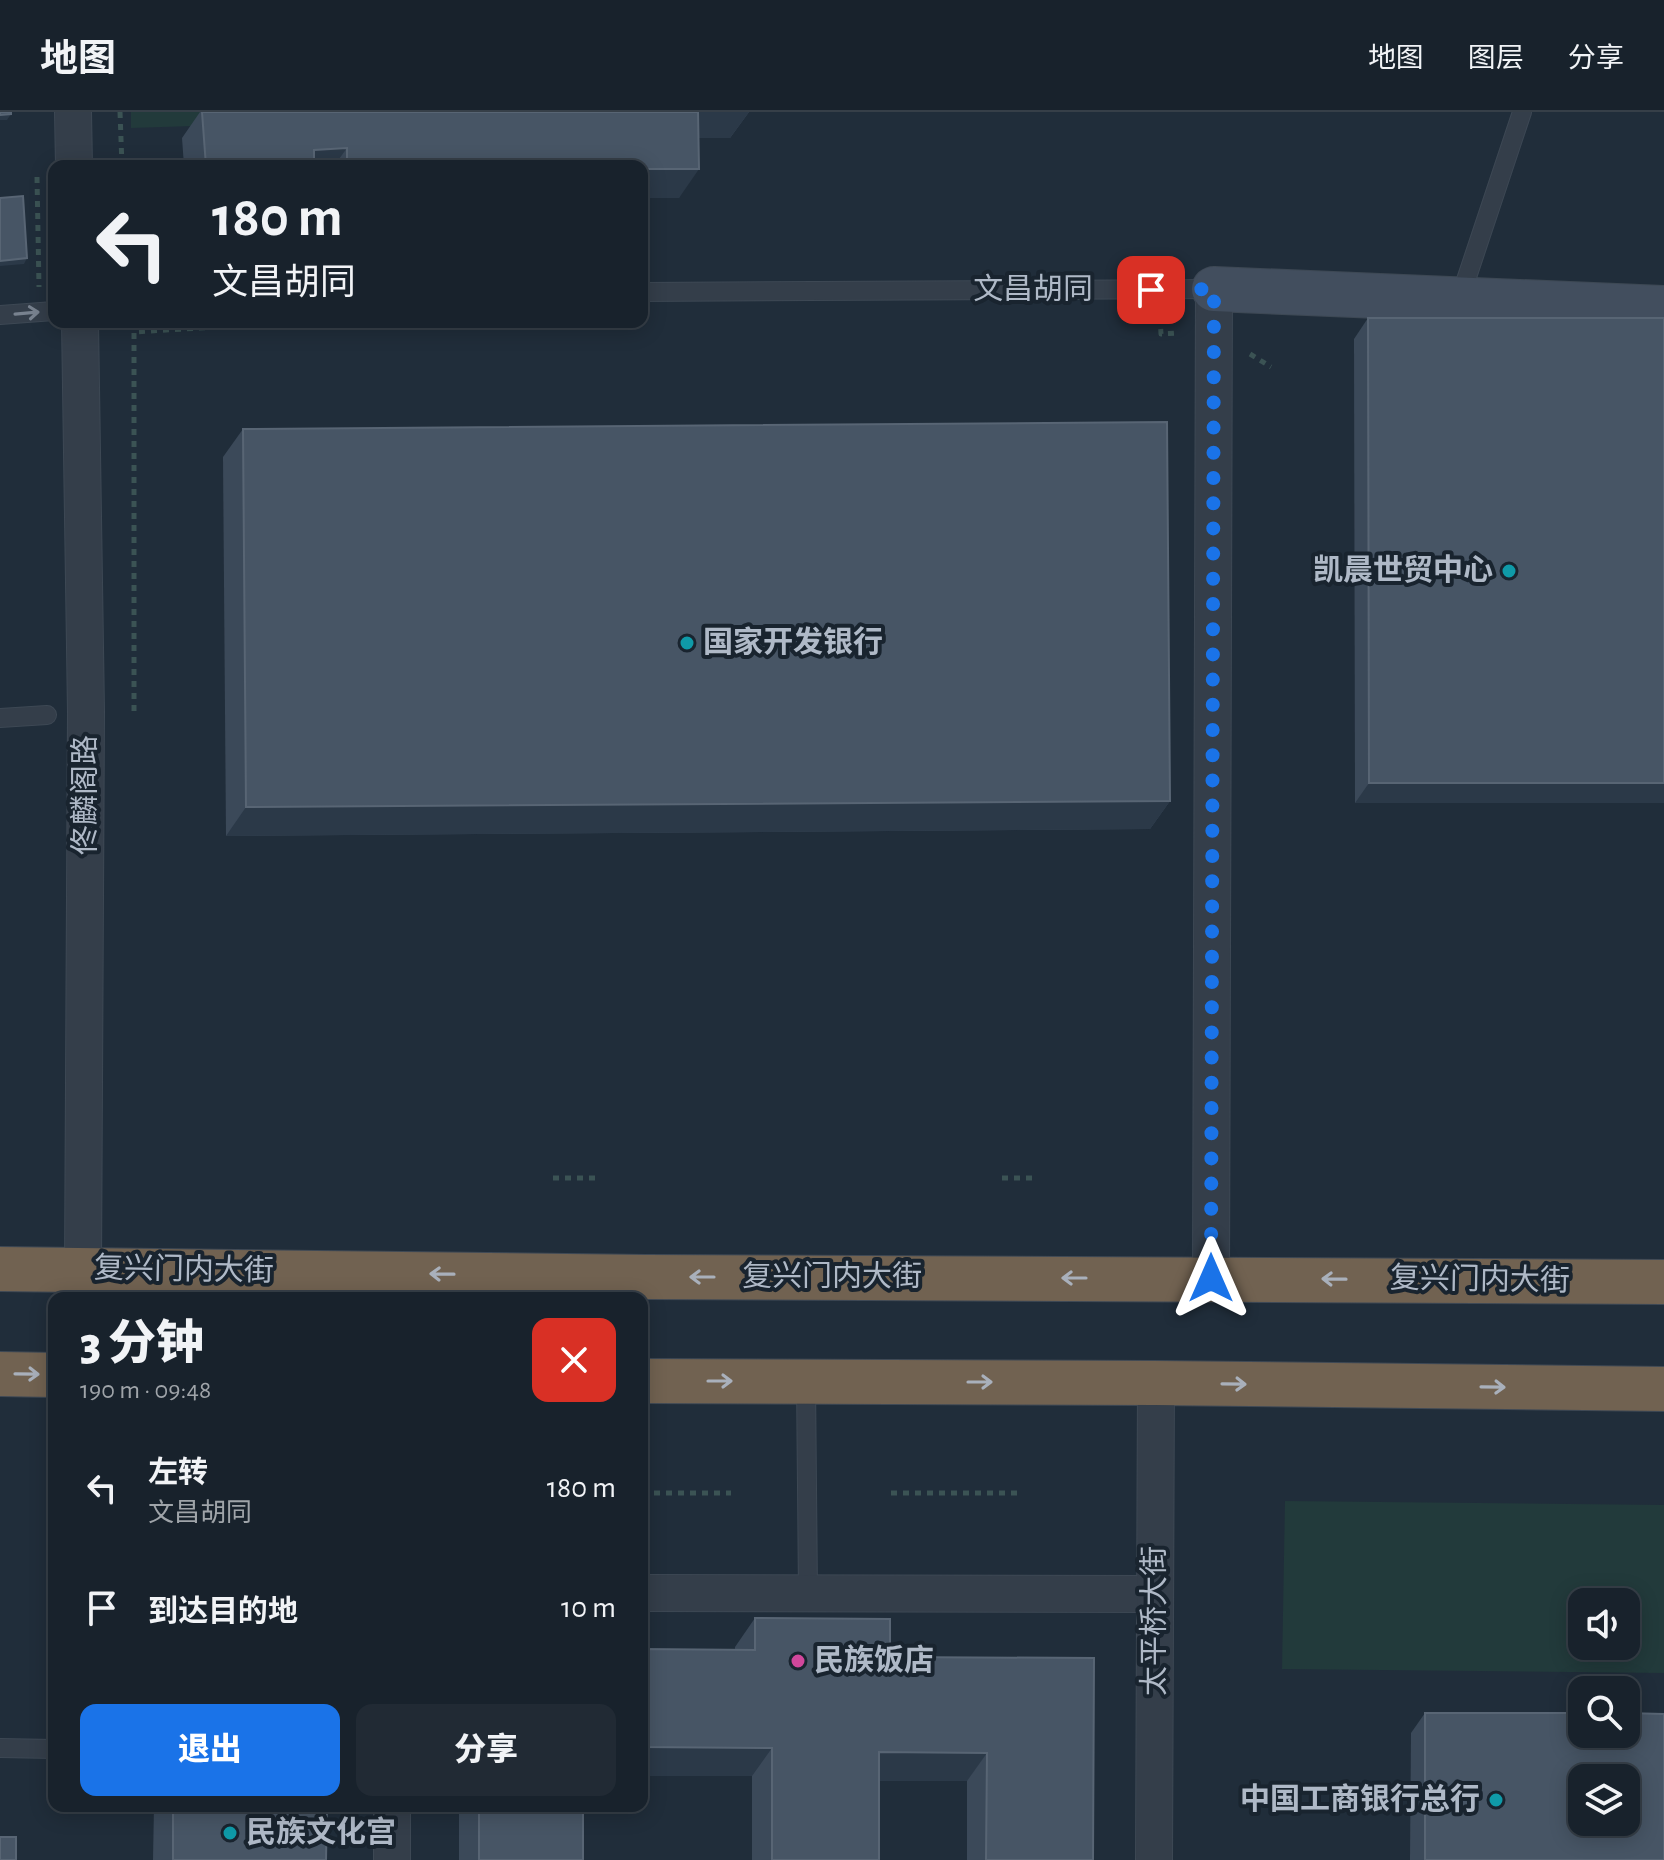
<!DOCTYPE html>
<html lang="zh">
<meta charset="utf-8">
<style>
:root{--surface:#18222c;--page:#212a34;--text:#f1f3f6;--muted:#9fa4a9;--line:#363f48;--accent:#1a73e8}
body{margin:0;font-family:"Alegreya Sans","Noto Sans SC",sans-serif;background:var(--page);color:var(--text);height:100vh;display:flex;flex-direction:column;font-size:30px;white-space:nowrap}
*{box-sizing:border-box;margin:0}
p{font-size:26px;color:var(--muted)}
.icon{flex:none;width:44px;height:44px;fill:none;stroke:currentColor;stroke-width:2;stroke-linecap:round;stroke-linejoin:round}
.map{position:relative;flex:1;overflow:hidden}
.drawer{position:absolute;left:48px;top:1180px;width:600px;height:520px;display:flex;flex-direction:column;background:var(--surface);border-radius:16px;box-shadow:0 4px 20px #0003,0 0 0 2px var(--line)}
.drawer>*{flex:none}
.top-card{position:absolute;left:48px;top:48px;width:600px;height:168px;border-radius:16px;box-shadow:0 4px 20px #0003,0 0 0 2px var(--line);background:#18222c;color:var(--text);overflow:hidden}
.tools{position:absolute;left:1568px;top:1476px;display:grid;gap:16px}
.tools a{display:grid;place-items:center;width:72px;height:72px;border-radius:16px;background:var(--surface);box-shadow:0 4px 20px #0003,0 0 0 2px var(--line);font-size:40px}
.pin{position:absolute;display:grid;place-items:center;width:68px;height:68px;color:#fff;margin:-34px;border-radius:16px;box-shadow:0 4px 12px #0006}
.me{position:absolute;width:88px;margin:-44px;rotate:0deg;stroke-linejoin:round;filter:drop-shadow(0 0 6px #0008)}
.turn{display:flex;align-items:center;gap:28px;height:168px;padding:0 32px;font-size:36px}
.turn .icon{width:104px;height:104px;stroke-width:2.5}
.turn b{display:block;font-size:56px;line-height:68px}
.round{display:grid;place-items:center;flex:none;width:84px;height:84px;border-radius:16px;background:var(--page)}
.head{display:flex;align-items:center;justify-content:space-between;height:136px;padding:0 32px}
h1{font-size:48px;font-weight:800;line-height:60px}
.cta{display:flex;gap:16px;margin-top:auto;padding:16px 32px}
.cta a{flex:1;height:92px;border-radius:16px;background:var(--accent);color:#fff;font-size:32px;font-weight:800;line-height:92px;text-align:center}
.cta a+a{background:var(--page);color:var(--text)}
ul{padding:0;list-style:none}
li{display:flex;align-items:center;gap:24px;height:120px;padding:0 32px}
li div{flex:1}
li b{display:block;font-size:30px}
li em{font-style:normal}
header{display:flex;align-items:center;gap:48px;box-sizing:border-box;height:112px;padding:0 40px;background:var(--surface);border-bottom:2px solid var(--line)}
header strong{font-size:38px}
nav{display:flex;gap:44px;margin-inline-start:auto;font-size:28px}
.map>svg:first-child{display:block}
.green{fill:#223a3b;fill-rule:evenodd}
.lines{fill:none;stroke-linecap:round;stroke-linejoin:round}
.lane-casing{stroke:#3d4854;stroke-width:20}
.street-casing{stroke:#3d4854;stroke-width:38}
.secondary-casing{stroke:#3d4854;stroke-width:46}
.highway-casing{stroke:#3f4955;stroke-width:46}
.path{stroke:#3b5354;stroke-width:5;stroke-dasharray:6 6;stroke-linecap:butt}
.lane{stroke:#343e4a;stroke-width:18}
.street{stroke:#343e4a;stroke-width:36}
.secondary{stroke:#424e5e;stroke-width:44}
.highway{stroke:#716251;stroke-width:44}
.wall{fill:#3b4959}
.shaded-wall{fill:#2b3948}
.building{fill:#475565;stroke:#586574;stroke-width:2;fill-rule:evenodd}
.oneway{stroke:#78828f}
.oneway2{stroke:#a9b0bb}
.route{stroke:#1a73e8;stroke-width:14;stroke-dasharray:0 25.2}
.culture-dot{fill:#0f9aa8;stroke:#19242f;stroke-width:3}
.hotel-dot{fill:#d1479c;stroke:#19242f;stroke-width:3}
.labels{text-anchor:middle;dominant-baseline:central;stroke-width:8;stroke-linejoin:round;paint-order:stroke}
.street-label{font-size:30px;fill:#afb9c7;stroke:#19242f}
.poi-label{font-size:30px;font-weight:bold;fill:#afb9c7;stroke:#19242f;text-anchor:start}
</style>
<header>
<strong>地图</strong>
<nav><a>地图</a><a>图层</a><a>分享</a></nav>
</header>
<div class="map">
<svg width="1664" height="1748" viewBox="0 0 1664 1748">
<rect width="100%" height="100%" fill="#202d3a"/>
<g class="green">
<path d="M131,0H436V6L131,16Z"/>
<path d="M1285,1389L1664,1393V1561L1282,1557ZM1582,1490H1626V1534H1582Z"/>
</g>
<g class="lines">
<defs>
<g id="lane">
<path d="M642,180L1214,177"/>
<path d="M1460,186L1522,0"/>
<path d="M0,203L54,199"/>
<path d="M0,606L47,603"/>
<path d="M806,1269L808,1482"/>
<path d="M0,1636L54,1637"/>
</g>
<g id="street">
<path d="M73,0L74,54"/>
<path d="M80,210L86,600L83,1157"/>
<path d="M1211,1166L1214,177"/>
<path d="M642,1481L1155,1482"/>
<path d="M392,1694V1748"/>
<path d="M1154,1748L1156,1271"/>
</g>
<path id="secondary" d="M1214,177L1664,196"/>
<g id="highway">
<path d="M0,1157L646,1165L1664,1170"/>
<path d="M0,1262L54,1263"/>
<path d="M642,1269L1156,1271L1664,1277"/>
</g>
</defs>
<use href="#lane" class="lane-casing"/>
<use href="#street" class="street-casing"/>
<use href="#secondary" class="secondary-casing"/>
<use href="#highway" class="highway-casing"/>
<g class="path">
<path d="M120,0L122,54"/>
<path d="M37,65L39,175"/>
<path d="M1160,205L1161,222L1178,221"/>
<path d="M1250,242L1271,255"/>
<path d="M134,599V220L249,213L417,210"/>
<path d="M553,1066H601"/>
<path d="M1002,1066H1037"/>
<path d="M642,1381H731"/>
<path d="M891,1381H1020"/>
</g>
<use href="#lane" class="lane"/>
<use href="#street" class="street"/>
<use href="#secondary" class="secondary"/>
<use href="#highway" class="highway"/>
</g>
<g class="wall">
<path d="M200,0H749L730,26H699L679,86H642V54H184L182,26Z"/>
<path d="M1368,206L1664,691H1355L1354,227Z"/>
<path d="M243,317L1170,689L1150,717L226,724L223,345Z"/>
<path d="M755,1506L890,1545L1093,1748H967V1669H879V1748H752V1664H642V1537L735,1538V1535Z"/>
<path d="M1425,1601L1664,1748H1410L1411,1621Z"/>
<path d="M154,1694H327L326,1748H153Z"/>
<rect x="459" y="1694" width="124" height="54"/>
</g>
<g class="shaded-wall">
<path d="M697,0H749L730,26H679Z"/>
<path d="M11,2L7,8H0V3Z"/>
<path d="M347,36L334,54H303L314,38Z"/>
<path d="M642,57H699L679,86H642Z"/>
<path d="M27,146L24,152L0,154V149Z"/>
<path d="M1369,671H1664V691H1355Z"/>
<path d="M1170,689L1150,717L226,724L246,695Z"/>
<path d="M642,1635L772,1636L752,1664H642Z"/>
<path d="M879,1640L987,1641L967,1669H859Z"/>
</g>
<g class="building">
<path d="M0,0H11V2L0,3Z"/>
<path d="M202,0H698L699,57H642V54H347V36L314,38V54H206Z"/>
<path d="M23,84L27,146L0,149V86Z"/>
<path d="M1368,206H1664V671H1369Z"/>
<path d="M1167,310L1170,689L246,695L243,317Z"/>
<path d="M755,1506L890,1507V1545L1094,1546L1093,1748H986L987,1641L879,1640V1748H772V1636L642,1635V1537L755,1538Z"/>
<path d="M1425,1601H1582V1622H1626V1601L1664,1602V1748H1425ZM1582,1666H1626V1710H1582Z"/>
<path d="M173,1694H327L326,1748H173Z"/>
<rect x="479" y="1694" width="104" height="54"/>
<rect x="0" y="1725" width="16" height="23"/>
</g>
<defs><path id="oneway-shaft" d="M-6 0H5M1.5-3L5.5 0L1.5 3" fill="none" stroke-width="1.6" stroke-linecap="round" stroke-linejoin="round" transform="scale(2)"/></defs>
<use class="oneway" href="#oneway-shaft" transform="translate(27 201) rotate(-5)"/>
<g class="oneway2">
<use href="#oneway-shaft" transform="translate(442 1162) rotate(-179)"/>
<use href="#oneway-shaft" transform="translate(702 1165) rotate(-180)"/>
<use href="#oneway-shaft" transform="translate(1074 1166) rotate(-180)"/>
<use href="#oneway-shaft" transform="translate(1334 1167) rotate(-179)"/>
<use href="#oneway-shaft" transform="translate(27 1262) rotate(1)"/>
<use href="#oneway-shaft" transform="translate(720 1269)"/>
<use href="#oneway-shaft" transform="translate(980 1270)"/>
<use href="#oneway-shaft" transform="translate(1234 1272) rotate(1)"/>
<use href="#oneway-shaft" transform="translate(1493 1275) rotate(1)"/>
</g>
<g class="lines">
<path class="route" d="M1151,178L1214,177L1211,1166"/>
</g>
<g class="culture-dot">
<circle cx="1509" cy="459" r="8"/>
<circle cx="687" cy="531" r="8"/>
<circle cx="1496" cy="1688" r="8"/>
<circle cx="230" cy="1721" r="8"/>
</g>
<circle class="hotel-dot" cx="798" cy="1549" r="8"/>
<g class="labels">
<g class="street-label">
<text x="1033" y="178">文昌胡同</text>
<text transform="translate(86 683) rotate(-90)">佟麟阁路</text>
<text transform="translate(184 1158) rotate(1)">复兴门内大街</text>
<text x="832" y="1165">复兴门内大街</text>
<text transform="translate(1480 1168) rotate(1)">复兴门内大街</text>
<text transform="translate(1155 1509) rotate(-90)">太平桥大街</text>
</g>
<g class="poi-label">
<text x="1493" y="459" text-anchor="end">凯晨世贸中心</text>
<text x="703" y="531">国家开发银行</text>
<text x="814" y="1549">民族饭店</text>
<text x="1480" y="1688" text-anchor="end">中国工商银行总行</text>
<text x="246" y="1721">民族文化宫</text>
</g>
</g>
</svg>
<div class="tools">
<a><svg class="icon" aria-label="sound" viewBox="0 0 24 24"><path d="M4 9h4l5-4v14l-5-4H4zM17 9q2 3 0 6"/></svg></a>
<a><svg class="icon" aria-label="search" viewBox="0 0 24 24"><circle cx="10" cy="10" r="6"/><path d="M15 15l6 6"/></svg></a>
<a><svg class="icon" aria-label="layers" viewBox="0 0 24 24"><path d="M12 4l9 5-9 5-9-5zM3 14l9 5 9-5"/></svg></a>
</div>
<div class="pin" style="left:1151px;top:178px;background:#d93025"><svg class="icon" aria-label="arrive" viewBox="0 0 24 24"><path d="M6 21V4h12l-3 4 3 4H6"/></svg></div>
<svg class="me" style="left:1211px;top:1166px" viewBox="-20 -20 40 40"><path d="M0-17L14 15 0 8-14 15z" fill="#1a73e8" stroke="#fff" stroke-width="4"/></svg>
<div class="top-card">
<div class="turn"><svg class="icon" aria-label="left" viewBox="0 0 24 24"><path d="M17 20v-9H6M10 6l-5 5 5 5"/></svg><div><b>180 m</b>文昌胡同</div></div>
</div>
<section class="drawer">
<div class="head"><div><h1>3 分钟</h1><p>190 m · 09:48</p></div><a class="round" style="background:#d93025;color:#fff"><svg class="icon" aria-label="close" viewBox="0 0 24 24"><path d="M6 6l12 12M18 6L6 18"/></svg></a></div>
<ul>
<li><svg class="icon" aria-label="left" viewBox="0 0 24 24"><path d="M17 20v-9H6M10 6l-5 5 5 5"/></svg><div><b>左转</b><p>文昌胡同</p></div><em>180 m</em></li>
<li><svg class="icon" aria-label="arrive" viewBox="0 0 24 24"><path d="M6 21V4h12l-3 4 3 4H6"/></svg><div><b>到达目的地</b></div><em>10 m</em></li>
</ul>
<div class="cta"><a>退出</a><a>分享</a></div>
</section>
</div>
